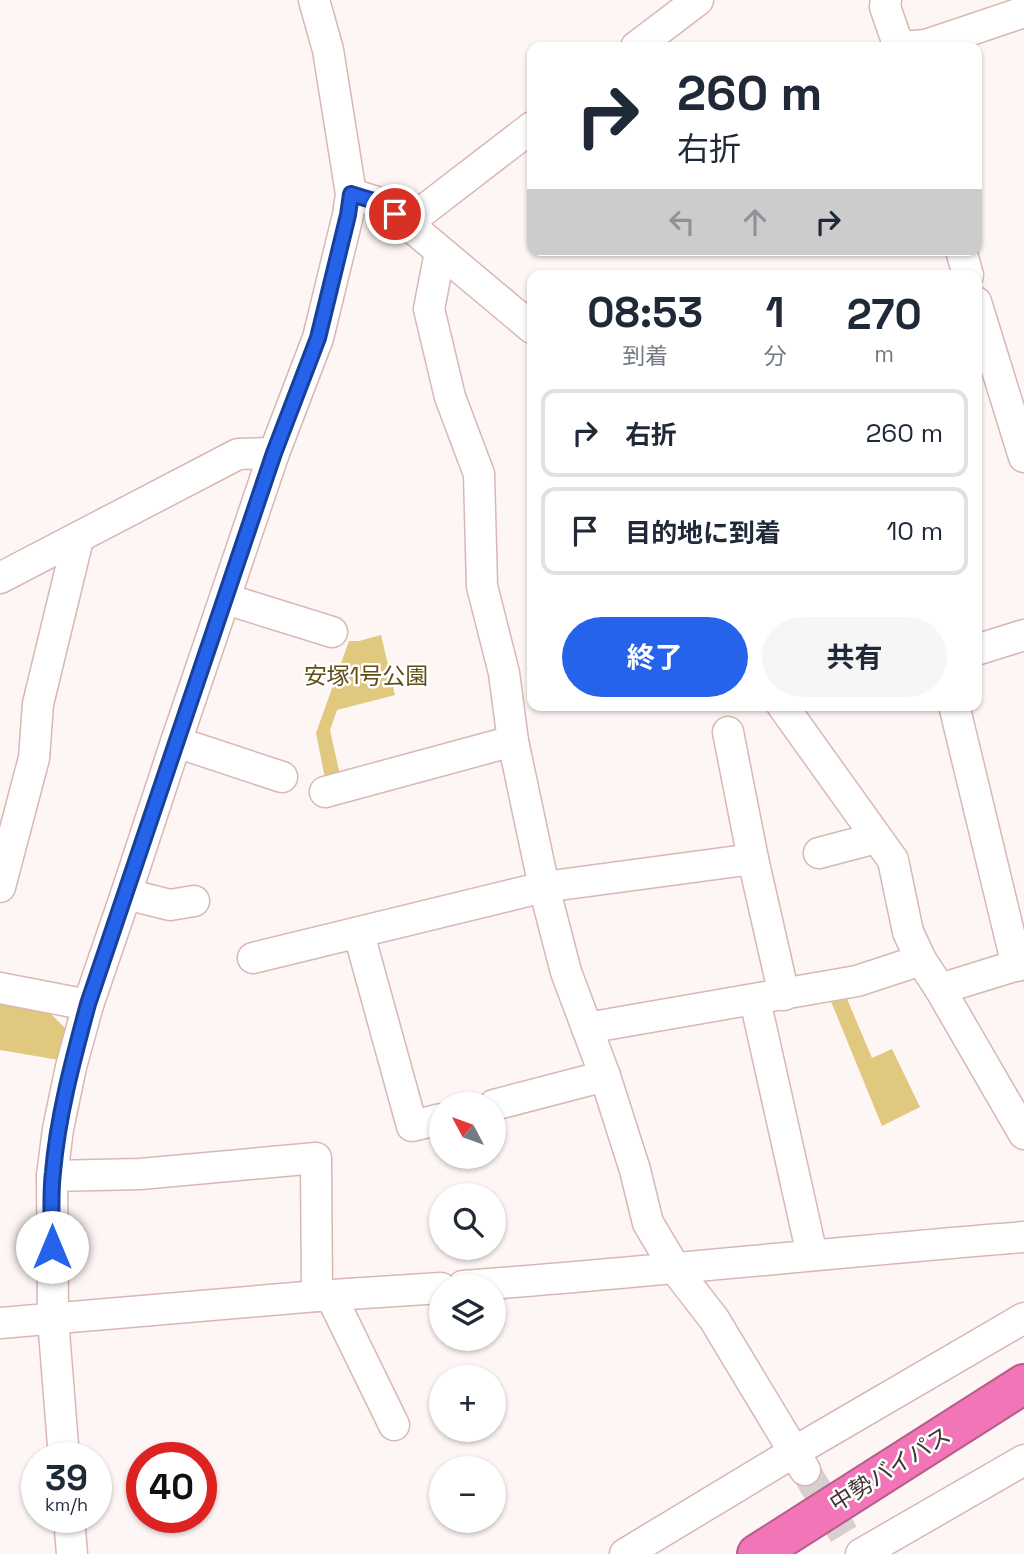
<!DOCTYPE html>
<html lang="ja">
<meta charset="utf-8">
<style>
:root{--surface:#fff;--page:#f6f6f7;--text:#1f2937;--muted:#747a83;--line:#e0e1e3;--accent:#2563eb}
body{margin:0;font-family:"Space Grotesk","Noto Sans JP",sans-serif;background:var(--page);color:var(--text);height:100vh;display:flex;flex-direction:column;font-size:26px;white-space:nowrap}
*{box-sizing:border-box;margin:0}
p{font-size:23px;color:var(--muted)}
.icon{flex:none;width:38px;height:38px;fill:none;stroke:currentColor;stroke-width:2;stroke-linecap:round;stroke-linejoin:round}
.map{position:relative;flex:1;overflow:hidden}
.drawer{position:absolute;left:527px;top:270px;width:455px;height:441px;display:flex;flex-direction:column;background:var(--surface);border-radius:14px;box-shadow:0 2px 5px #0004}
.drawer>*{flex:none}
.banner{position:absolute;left:527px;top:42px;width:455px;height:214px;border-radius:14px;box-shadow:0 2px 5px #0004;background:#fff;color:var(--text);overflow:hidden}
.needle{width:46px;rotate:311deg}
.tools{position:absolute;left:429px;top:1092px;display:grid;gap:14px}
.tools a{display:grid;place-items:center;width:77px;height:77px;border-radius:50%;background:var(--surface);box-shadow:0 2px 5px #0004;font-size:35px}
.speed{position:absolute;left:21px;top:1442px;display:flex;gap:14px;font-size:35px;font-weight:700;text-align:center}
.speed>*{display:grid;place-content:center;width:91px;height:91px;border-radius:50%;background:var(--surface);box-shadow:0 2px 5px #0004;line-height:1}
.speed small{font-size:18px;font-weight:400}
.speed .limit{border:10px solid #d22;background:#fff;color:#111}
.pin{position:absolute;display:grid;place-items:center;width:60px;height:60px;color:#fff;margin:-30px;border:4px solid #fff;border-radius:50%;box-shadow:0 2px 7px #0007}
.me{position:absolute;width:77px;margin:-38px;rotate:0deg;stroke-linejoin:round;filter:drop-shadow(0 0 5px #0008)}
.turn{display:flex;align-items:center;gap:24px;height:147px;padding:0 35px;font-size:32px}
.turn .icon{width:91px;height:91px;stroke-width:2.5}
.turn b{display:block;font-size:49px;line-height:60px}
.lanes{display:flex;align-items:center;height:66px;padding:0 35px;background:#0003;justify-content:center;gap:35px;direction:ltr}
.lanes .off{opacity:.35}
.eta{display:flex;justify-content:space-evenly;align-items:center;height:119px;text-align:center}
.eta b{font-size:42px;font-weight:700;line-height:49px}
.action{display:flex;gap:14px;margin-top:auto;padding:14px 35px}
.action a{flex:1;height:80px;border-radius:42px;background:var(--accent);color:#fff;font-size:28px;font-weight:700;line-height:80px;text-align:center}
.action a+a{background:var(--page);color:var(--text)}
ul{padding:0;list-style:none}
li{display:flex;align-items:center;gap:21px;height:88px;margin:0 14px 10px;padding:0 21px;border:4px solid var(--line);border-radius:14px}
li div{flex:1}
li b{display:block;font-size:26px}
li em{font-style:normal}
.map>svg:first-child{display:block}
.green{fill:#e0c87f}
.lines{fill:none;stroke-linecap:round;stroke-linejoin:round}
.minor-tunnel{stroke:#d8cfce;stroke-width:30;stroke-dasharray:30 15;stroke-linecap:butt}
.minor-casing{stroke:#d9b7b5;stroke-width:33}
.highway-casing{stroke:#b45e89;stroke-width:42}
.minor{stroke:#fff;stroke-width:30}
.highway{stroke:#f175b7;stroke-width:38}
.route-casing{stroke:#184099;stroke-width:18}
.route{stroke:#2563eb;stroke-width:12}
.labels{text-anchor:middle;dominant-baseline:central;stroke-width:5;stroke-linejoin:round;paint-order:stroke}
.park-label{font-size:23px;fill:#5e4d14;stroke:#fff}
.street-label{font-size:23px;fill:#423433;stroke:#fff}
</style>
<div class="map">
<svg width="1024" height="1554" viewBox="0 0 1024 1554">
<rect width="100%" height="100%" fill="#fdf6f5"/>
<g class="green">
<path d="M381,635L395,695L337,710L330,730L340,775L325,778L316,733L349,641H359Z"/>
<path d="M845,994L872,1058L892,1049L920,1107L882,1126L830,999Z"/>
<path d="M0,999L45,1008L68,1031L59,1060L0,1050Z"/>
</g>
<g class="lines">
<path class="minor-tunnel" d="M805,1470L848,1541"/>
<defs>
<g id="minor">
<path d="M886,0L885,7L899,47"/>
<path d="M636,47L698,0"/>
<path d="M900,47L926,45L1024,12"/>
<path d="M351,194L384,204L532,328"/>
<path d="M406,224L532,127"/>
<path d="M961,250L968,275"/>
<path d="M440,252L429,309L450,397L479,474L482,586L504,673L513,741L544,887L566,972L587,1028"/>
<path d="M976,302L1024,457"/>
<path d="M0,578L238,454L274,453"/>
<path d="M226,599L332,632"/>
<path d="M976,650L1024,635"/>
<path d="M782,705L893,860L908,932L921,960L940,989L1024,1134"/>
<path d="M954,705L1017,966"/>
<path d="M728,732L753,859L784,995"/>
<path d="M176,742L282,777"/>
<path d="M325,792L513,741"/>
<path d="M819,853L876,838"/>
<path d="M0,887L34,758L38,704L78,539"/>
<path d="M126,894L170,905L194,901"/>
<path d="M359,934L412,1126L441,1119"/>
<path d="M253,958L544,887L753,859"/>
<path d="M0,988L88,1005"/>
<path d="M940,989L1024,963"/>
<path d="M755,1000L812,1255"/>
<path d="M494,1105L605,1076"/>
<path d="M52,1176L140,1174L316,1158L317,1296"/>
<path d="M463,1286C650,1272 837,1252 1024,1237"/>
<path d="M331,1296L394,1425"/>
<path d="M0,1323L317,1296L441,1288"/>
<path d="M64,1458L53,1319L52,1176L58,1129L71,1067L88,1005L126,894L176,742L274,453L318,338L348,215L351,194L328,50L314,0"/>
<path d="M805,1470L714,1319L676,1270L648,1223L635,1170L605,1076L587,1028L857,981L921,960"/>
<path d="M69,1517L72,1554"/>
<path d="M625,1554L794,1452L1024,1318"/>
<path d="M861,1554L1024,1460"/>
</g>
<path id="highway" d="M757,1554L1024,1384"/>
</defs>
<use href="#minor" class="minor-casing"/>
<use href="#highway" class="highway-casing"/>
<use href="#minor" class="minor"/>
<use href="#highway" class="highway"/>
</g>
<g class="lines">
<defs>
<path id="route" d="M52,1247C52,1223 50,1197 53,1172C58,1115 73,1060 88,1004L274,453L318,338L348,215L351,194L384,204L395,214"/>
</defs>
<use href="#route" class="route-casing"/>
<use href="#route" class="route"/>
</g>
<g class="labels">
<g class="park-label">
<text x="366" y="676">安塚1号公園</text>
</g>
<g class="street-label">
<text transform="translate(890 1469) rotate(-32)">中勢バイパス</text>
</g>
</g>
</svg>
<div class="tools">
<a><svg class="needle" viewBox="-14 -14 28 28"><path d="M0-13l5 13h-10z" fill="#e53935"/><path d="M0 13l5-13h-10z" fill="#747a83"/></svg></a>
<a><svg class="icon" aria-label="search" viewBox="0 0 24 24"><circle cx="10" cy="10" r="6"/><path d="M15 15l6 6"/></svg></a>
<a><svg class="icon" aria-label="layers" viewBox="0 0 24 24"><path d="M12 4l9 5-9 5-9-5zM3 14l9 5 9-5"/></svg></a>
<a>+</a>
<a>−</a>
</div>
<div class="speed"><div>39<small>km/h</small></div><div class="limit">40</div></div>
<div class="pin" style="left:395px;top:214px;background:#d93025"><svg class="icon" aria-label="arrive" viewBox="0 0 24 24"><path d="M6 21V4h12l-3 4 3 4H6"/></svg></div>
<svg class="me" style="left:52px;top:1247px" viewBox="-20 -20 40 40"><circle r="19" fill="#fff"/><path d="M0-13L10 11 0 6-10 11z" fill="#2563eb"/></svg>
<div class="banner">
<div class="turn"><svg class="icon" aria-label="right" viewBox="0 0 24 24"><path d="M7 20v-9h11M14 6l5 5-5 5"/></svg><div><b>260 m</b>右折</div></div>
<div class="lanes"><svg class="icon off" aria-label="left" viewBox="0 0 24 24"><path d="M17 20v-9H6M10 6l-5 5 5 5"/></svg><svg class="icon off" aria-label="ahead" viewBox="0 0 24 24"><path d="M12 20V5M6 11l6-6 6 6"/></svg><svg class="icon" aria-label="right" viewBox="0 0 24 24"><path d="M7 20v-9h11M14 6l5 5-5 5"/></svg></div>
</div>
<section class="drawer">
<div class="eta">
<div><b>08:53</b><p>到着</p></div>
<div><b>1</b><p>分</p></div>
<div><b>270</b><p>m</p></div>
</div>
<ul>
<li><svg class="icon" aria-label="right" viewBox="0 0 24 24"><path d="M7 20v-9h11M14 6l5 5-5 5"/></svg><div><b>右折</b></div><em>260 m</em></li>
<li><svg class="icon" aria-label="arrive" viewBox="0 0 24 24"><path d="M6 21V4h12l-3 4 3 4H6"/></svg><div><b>目的地に到着</b></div><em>10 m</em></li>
</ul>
<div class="action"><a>終了</a><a>共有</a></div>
</section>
</div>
